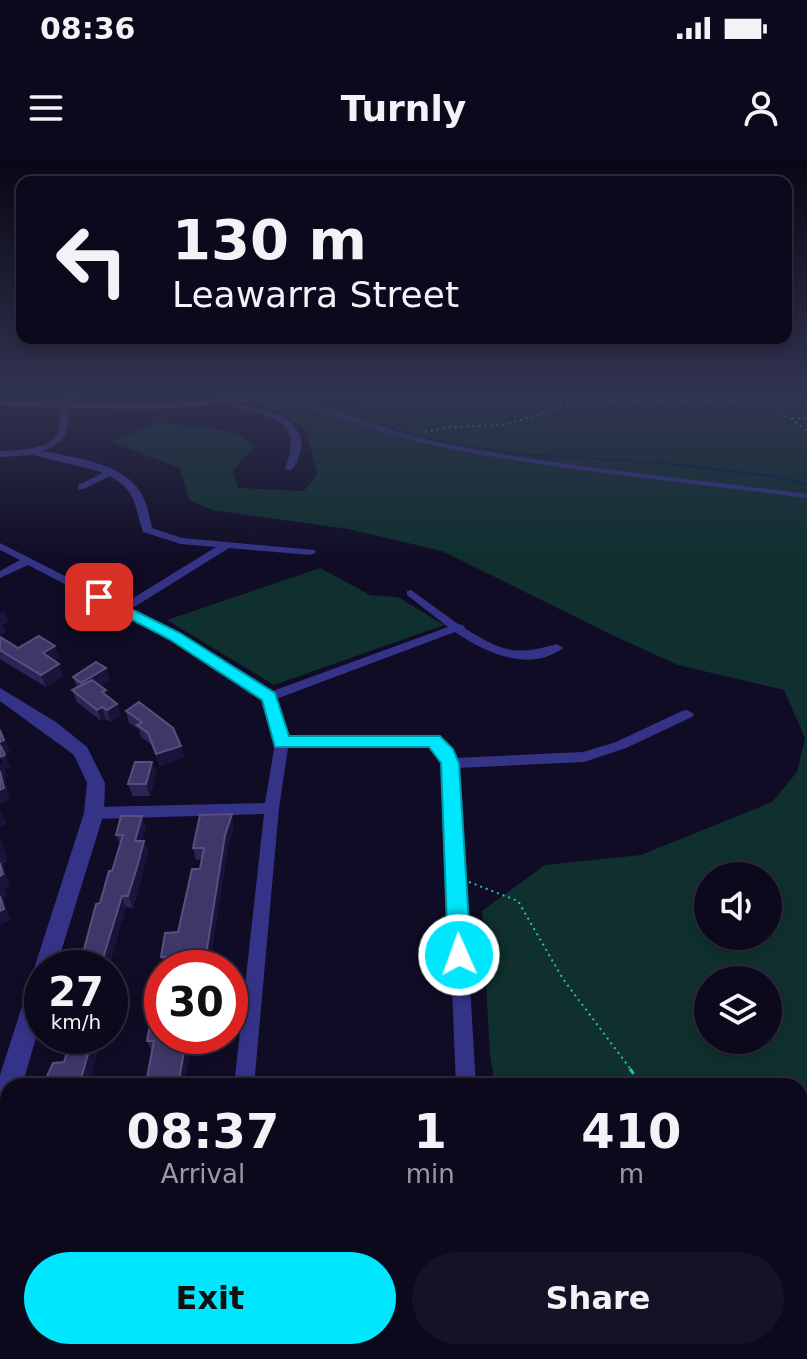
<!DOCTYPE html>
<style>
:root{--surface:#0c091c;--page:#151225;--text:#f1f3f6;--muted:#9a9aa3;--line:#2c2a3b;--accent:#00e6fc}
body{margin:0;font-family:"DejaVu Sans",sans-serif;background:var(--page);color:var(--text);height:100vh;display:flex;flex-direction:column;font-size:30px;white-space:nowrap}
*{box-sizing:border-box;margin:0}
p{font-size:26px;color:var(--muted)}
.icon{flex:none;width:44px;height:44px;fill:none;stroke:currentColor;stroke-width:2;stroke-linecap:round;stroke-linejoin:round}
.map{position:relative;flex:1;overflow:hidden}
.drawer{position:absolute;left:0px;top:918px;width:808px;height:282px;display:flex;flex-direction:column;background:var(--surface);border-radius:24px 24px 0 0;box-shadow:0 4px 12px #0003,0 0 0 2px var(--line)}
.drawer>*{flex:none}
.banner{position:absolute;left:16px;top:16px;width:776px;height:168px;border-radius:16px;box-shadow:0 4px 12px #0003,0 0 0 2px var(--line);background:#0c091c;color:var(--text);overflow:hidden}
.controls{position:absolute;left:694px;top:702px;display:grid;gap:16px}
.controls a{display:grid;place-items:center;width:88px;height:88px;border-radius:50%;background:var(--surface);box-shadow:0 4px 12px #0003,0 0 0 2px var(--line);font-size:40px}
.speed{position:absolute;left:24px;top:790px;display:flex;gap:16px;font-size:40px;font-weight:700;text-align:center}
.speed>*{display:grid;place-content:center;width:104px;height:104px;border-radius:50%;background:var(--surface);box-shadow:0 4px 12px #0003,0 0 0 2px var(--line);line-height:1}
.speed small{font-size:20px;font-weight:400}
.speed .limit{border:12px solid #d22;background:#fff;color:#111}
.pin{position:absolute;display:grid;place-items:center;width:68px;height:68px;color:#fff;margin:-34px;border-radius:16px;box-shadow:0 4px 12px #0006}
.me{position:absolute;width:88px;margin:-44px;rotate:358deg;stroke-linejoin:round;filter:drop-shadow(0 0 6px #0008)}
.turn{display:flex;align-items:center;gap:28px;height:168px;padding:0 24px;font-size:36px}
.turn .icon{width:104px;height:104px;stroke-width:2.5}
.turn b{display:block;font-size:56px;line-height:68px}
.eta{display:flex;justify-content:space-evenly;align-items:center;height:136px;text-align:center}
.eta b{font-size:48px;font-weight:800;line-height:56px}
.button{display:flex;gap:16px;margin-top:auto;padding:16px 24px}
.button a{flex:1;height:92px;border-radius:48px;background:var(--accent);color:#111;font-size:32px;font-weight:800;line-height:92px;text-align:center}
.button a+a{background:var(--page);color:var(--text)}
.status{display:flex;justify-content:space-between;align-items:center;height:56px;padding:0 40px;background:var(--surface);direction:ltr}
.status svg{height:22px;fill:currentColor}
header{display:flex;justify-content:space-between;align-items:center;height:104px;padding:0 24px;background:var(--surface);font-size:36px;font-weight:800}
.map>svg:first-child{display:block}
.green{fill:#0f302e;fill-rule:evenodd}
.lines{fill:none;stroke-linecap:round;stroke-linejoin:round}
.stream{stroke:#051d45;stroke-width:2}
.path-far1{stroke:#24c0b4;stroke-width:2;stroke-dasharray:2 4;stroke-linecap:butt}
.path{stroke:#24c0b4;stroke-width:3;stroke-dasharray:6 9;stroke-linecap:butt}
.service{stroke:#353388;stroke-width:4}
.minor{fill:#353388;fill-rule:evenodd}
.tertiary{fill:#353388;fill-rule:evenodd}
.wall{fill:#2d2455}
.shaded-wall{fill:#1a133a}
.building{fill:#3f3767;stroke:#564f7f;stroke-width:2}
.route{fill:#00e6fc;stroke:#0096a4;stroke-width:2}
</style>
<div class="status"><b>08:36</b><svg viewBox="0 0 49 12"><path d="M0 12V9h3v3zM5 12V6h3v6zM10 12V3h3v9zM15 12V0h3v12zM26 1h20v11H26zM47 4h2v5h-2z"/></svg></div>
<header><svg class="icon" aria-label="menu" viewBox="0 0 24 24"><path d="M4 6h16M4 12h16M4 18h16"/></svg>Turnly<svg class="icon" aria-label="person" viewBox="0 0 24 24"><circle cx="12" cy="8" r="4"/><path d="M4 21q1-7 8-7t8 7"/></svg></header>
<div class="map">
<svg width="807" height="1199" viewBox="0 0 807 1199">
<rect width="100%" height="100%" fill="#100c25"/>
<g class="green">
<path d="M258,233H807V1199H573L568,1194L800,1192V926H495L490,894L482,751L545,705L641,695L772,642L797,612L805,578L784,530L678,505L614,476L442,391L348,369L212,350L189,340L180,308L111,282L159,262L232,271L255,285L233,311L238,328L304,331L317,314L306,270L273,249L252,244ZM708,716H768V776H708ZM708,820H768V880H708Z"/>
<path d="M320,408L370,435L398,437L444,465L274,525L167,460Z"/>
</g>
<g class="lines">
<path class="stream" d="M258,233L353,244L377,262L414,277L443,282L516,294L663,303L765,315L807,324"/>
<g class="path-far1">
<path d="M775,249L807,270"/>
<path d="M792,258L807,259"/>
<path d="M425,272L453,267L504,265L565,246L616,241L743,242"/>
<path d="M469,722L518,741L563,819L632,911"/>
</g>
<g class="path">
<path d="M630,909L643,926"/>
<path d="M800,1099L807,1103"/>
</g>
<g class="service">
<path d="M746,233L767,243L800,233"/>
<path d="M252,238C314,240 368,269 428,282C553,309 681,319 807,336"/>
</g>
<g class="minor">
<path d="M68,233H76L69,243C130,245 191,244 252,236H255V240L234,243C259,248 305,254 301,289C299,298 296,306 290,311L285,308C305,259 270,256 231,247L233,243L158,249L67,248C72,272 64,282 43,291C72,297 116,302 137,327C146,338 149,354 152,368L182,378L315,390L316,392L311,395L229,388L131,449L178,473L270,532L448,467L407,435V431L411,430L458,464L463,465L466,469C503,492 515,496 557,484L563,488C530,513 485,493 455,472L276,539L287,578L434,576L439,578L455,598L583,592L616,582L682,551L687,550L694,554L692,557L626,588L584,602L457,608L476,926H456L443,603L430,586L288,588L279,648L254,926H234L264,654L94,659L89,657L87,653L89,649L94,647L265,643L275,583L263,539L170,479L28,405L0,418V411L20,400L0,390V383L122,445L216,387L181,384L143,372C134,346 138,332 110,316L84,329H78V325L103,313L98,311L33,295L0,297V291C32,289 68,290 59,248L0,245V241L61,243Z"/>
<rect x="203" y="1192" width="24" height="7"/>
</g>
<path class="tertiary" d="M0,528L56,562L87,587L105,623L104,653L56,808H42V857L22,926H8V965L0,968V915L84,653L87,623L74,595L0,541Z"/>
</g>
<g class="wall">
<path d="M0,477L18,488L59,497L54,501L63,516L46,527L0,499Z"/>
<path d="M73,517L110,520L100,526L108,537L117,544L121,556L110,562L106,559L101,561L77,542L72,530L77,528Z"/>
<path d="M139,542L184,597L160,606L152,585L141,577L139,569L129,563L126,551Z"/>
<path d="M152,602L156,614L150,636H133L128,624Z"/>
<path d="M142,656L146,668L142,681H144L148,693L133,748L100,743L112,711L120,684L116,675Z"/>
<path d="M234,665L228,687L209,808H165L161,797L178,772L200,709L202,699L196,700L193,688Z"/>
<path d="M110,816L113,823V825L119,836L108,885H99L88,926H45L44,923L64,902L69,886H66L61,876H110Z"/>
<path d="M198,876L196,890H190L184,926H148L146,923L152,892L147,881Z"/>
</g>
<g class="shaded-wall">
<path d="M4,451L9,462L3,465L6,472L0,476V453Z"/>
<path d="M55,486L59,497L47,505L43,493Z"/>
<path d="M59,504L63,516L46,527L41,515Z"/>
<path d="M106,508L110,520L86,535L81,523Z"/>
<path d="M117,544L121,556L110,562L107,550Z"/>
<path d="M102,547L106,559L101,561L97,550Z"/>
<path d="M0,568L10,592L4,594L0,585Z"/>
<path d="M181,586L184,597L160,606L156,594Z"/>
<path d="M5,595L11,607L5,609L0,597Z"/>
<path d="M152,602L156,614L150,636L146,624Z"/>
<path d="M3,604L8,616L5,618L10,640L0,644V605Z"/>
<path d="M0,649L7,664L0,667Z"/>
<path d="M232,654L234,665L228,687L209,808H204L225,675Z"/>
<path d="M142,656L146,668L139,693L135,681Z"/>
<path d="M0,677L7,697V702L3,704L10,726L5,728L8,736L3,738L11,760L0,765Z"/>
<path d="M144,681L148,693L133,748L128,736Z"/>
<path d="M122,736L126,748L109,808H100Z"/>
<path d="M114,825L119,836L108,885L104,876H110V841Z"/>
<path d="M93,876H94L99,885L88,926H79Z"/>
<path d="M193,876H198L196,890L192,880Z"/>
<path d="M186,880L190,890L184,926H178Z"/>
<path d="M25,1192H50L30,1199H4Z"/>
<path d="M152,1192H159L158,1199H151Z"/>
</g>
<g class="building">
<path d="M39,476L55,486L43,493L59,504L41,515L0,490V477L18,488Z"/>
<path d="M96,502L106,508L81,523L73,517Z"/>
<path d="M92,520L106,530L102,532L117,544L107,550L102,547L97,550L72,530Z"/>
<path d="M139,542L173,568L181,586L156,594L148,573L137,565L142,562L126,551Z"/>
<path d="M0,570L4,580L0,582Z"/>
<path d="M0,585L5,595L0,597Z"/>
<path d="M135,602H152L146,624H128Z"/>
<path d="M0,611L4,628L0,630Z"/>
<path d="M232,654L225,675L204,808H174L178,797H161L165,773L178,772L192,709H200L204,688H193L200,655Z"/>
<path d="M121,656H142L135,681H144L138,704L128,736H122L100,808H79L96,744L100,743L109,711H112L123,675H116Z"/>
<path d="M0,703L3,714L0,716Z"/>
<path d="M0,736L4,749L0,751Z"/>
<path d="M110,825H114L110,841Z"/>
<path d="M161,833H162V876H193L192,880H186L178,926H155L156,923H146L154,881H147L152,853H158Z"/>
<path d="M72,876H93L79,926H60L61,923H44L53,903L64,902Z"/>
<path d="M8,1111V1132L3,1133Z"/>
<path d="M8,1156V1192H25L1,1199L2,1158Z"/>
<path d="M101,1192H152L151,1199H106V1198H100Z"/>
</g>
<linearGradient id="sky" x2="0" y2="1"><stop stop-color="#090714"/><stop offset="0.58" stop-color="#313451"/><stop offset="1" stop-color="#313451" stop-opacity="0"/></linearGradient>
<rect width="807" height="400" fill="url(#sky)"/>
<path class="route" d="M99,433L180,473L275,533L289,576H440L453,589L459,603L471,795L467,802L459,805L451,802L448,795L441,603L429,587H275L262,540L169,479L94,440V434Z"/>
</svg>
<div class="controls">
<a><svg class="icon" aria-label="sound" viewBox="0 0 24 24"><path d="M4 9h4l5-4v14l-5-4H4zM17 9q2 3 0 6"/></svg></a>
<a><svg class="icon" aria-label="layers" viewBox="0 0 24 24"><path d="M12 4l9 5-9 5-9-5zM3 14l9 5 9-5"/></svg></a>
</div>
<div class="speed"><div>27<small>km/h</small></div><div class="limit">30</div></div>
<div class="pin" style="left:99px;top:437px;background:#d93025"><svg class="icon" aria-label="arrive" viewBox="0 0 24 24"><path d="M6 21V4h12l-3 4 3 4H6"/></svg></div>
<svg class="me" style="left:459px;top:795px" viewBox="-20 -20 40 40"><circle r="17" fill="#00e6fc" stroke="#fff" stroke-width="3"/><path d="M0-11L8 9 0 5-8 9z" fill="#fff"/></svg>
<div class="banner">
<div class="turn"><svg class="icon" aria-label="left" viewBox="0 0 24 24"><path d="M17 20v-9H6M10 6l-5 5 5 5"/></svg><div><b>130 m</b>Leawarra Street</div></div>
</div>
<section class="drawer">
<div class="eta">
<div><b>08:37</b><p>Arrival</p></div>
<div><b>1</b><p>min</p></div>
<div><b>410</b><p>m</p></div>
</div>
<div class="button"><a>Exit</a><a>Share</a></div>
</section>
</div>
